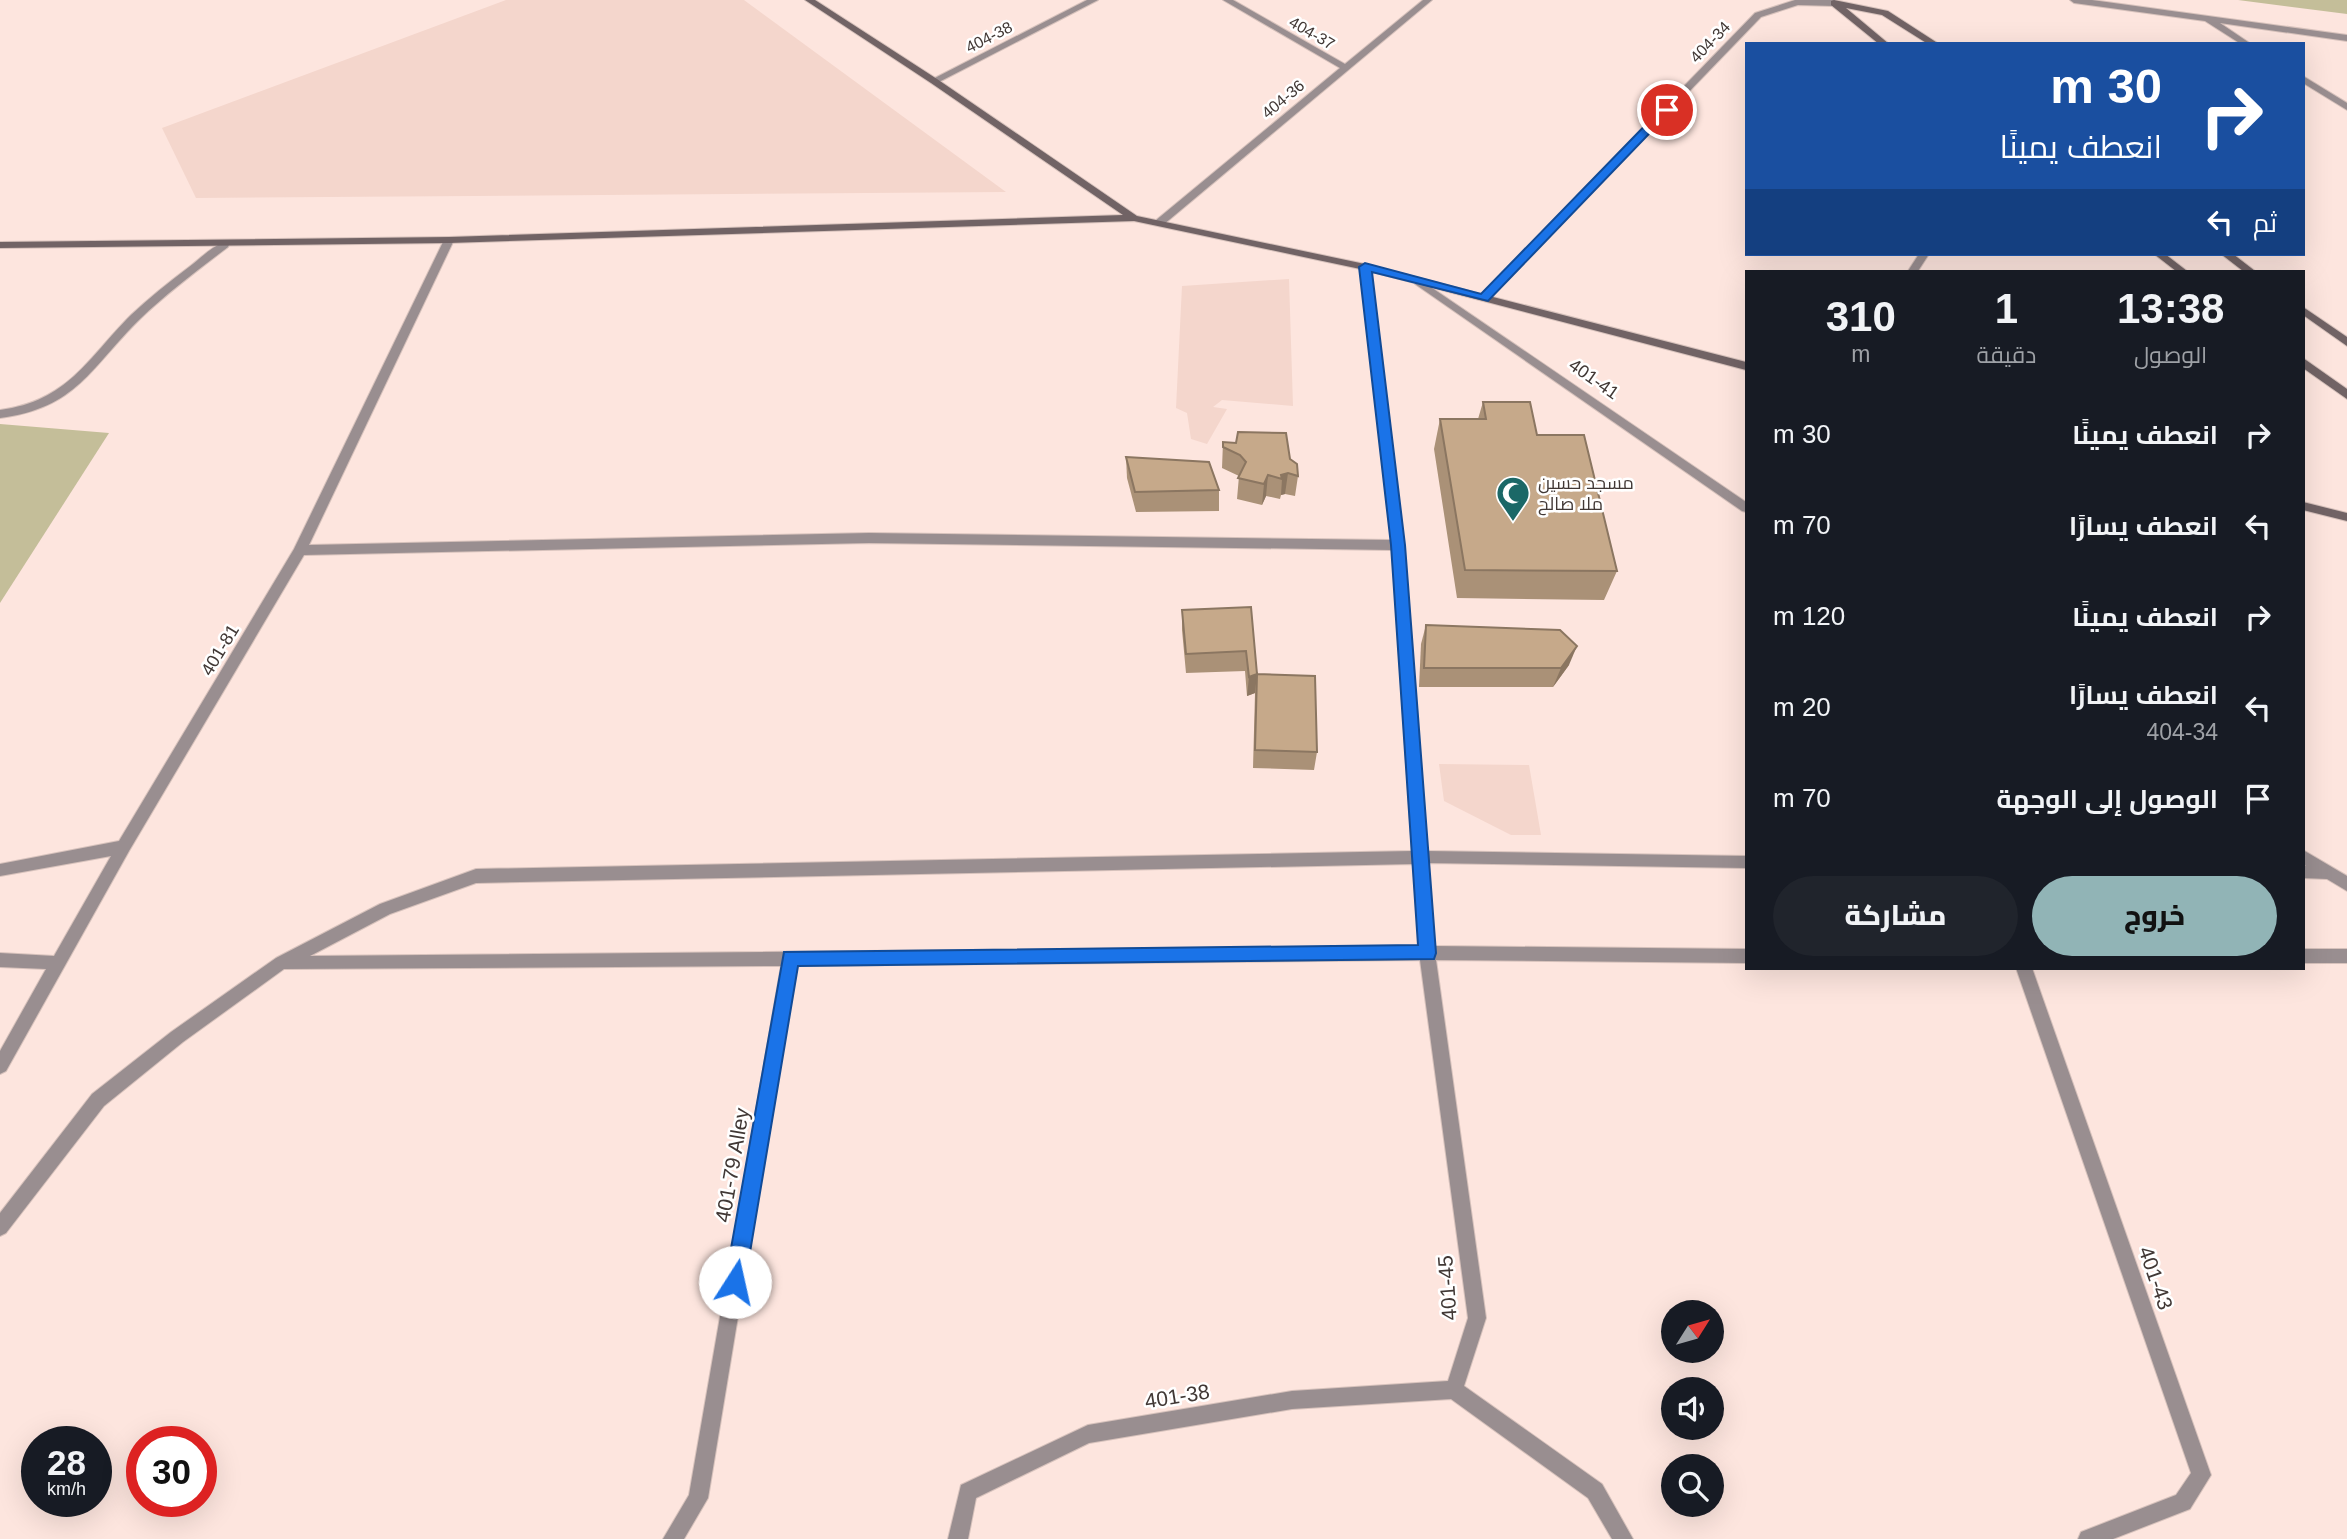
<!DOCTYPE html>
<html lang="ar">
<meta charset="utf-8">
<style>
:root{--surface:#171b24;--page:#20242c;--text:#f1f3f6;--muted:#9ea1a6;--accent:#91b4b6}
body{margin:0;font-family:Arial,Cairo,sans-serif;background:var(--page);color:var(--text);direction:rtl;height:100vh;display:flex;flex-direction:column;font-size:26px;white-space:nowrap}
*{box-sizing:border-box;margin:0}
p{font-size:23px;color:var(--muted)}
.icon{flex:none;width:38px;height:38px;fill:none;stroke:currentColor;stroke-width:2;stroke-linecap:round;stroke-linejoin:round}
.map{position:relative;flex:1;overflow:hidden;direction:ltr}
.sheet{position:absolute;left:1745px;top:270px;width:560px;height:700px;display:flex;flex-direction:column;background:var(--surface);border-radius:0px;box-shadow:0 7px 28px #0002;direction:rtl}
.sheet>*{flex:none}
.banner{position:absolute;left:1745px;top:42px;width:560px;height:214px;border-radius:0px;box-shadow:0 7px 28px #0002;direction:rtl;background:#1a4fa0;color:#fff;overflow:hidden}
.needle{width:46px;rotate:53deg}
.buttons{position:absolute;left:1661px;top:1300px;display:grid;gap:14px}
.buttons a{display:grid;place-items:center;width:63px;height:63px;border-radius:50%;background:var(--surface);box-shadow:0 7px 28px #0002;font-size:35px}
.speed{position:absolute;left:21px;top:1426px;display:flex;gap:14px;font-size:35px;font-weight:700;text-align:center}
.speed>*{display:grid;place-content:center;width:91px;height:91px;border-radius:50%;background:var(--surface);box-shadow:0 7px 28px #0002;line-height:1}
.speed small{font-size:18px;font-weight:400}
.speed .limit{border:10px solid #d22;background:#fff;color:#111}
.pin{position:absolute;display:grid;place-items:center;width:60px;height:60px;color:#fff;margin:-30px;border:4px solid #fff;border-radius:50%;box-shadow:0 2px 7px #0007}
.me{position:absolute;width:77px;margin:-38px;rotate:10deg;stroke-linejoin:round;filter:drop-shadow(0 0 5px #0008)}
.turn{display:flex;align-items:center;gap:24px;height:147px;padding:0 28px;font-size:32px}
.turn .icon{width:91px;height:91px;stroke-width:2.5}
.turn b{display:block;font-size:49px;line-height:60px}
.then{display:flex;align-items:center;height:66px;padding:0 28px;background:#0003;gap:14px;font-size:26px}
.eta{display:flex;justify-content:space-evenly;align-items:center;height:119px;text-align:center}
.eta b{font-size:42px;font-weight:800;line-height:49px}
.button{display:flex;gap:14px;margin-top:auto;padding:14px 28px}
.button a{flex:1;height:80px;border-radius:42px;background:var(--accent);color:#111;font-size:28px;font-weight:800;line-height:80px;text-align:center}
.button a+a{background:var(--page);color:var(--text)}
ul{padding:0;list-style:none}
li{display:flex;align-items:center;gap:21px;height:91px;padding:0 28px}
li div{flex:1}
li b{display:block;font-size:26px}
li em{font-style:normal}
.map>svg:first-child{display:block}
.built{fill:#f4d6cc}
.green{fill:#c4be99}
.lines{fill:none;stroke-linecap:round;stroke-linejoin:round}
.street-casing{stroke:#d7c2bc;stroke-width:2}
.secondary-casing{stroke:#d7c2bc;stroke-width:2}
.street{fill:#998e90;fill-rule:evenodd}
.secondary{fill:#716365;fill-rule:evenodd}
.wall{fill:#aa9177}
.shaded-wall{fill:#8b7661}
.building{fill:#c6a98a;stroke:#8b7661;stroke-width:2}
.route{fill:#1a73e8;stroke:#114b97;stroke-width:2}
.labels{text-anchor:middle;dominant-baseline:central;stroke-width:5;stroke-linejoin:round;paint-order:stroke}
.far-street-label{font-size:16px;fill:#413835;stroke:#fff}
.street-label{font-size:18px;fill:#413835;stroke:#fff}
.poi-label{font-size:18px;fill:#413835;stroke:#fff;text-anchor:start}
.near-street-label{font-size:21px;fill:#413835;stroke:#fff}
</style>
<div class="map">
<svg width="2347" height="1539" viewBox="0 0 2347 1539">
<rect width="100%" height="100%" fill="#fde5de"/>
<g class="built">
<path d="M506,0H744L1006,192L196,198L162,128Z"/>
<path d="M1289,279L1293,406L1222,400L1213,407L1227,409L1207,444L1191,439L1187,413L1176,408L1182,286Z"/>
<path d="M1439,764L1529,765L1541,835H1511L1444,801Z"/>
</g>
<g class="green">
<path d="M2238,0H2347V14Z"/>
<path d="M0,424L109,433L0,603Z"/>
</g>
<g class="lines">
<defs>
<g id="street">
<path d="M1087,0H1098L937,83L929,81Z"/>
<path d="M1223,0H1233L1345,64L1423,0H1432L1163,225H1155V221L1340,68Z"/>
<path d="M1795,0H1834L1838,3L1834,6L1798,5L1761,17L1488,300H1480V296L1755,13Z"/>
<path d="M2070,0H2092L2347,35V41L2220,23L2251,44H2241L2205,21L2074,3Z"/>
<path d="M2303,76L2347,103V110L2303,83Z"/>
<path d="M449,237L454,240L309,545L869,533L1391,540L1360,267L1361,265H1369L1404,545L1427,851L1746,856V868L1428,863L1434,946L1746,949V963L1436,960L1486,1318L1464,1386L1602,1484L1633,1539H1612L1588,1498L1451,1399L1292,1409L1089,1443L976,1498L968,1539H948L961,1485L1088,1425L1292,1391L1448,1381L1468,1318L1420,960L796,966L708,1498L684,1539H663L689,1495L781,966L284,969L183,1042L104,1106L6,1233L0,1236V1213L92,1094L171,1032L276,958L380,904L476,869L1412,851L1392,550L869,543L304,555L129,851L6,1071L0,1074V1051L46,969L0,967V953L54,956L111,856L0,876V864L119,841L294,549L444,240ZM1413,864L1419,946L310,956L390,914L476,883Z"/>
<path d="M224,242L229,245L228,247C198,270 167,293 140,319C90,368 77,408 0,418V410C68,401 87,359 131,315C149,298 169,282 189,267C200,259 211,247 224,242Z"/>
<path d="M1919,254H1929L1918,271H1908Z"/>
<path d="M1419,279L1746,502V512L1742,511L1415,284V280Z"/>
<path d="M2303,850L2347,876V891L2327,879L2303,878V866H2306L2303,864Z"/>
<rect x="2303" y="949" width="44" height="14"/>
<path d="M2016,968H2032L2211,1475L2190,1509L2113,1539H2078L2081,1532L2176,1495L2191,1473Z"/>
</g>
<g id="secondary">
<path d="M805,0H815L937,79L1137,216L1365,264L1746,362V370L1365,270L1134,221L449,243L0,248V242L449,237L1123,215L931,83Z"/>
<path d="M1834,0L1888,11L1939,44H1928L1882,15L1846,8L1889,44H1879L1831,5V1Z"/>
<path d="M2154,254H2165L2187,271H2176Z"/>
<path d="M2221,254H2233L2255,271H2243Z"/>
<path d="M2303,307L2347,337V346L2303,315Z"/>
<path d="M2303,358L2347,389V399L2303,368Z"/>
<path d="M2303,502L2347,513V521L2303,510Z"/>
</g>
</defs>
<use href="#street" class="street-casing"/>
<use href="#secondary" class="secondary-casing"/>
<use href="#street" class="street"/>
<use href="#secondary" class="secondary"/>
</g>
<g class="wall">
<path d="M1483,402L1537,435L1617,571L1604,600L1457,598L1434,449L1440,419H1478Z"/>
<path d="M1223,442L1290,459L1298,476L1295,496L1285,494L1281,495L1280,499L1266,496L1262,505L1237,499L1239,476L1222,468Z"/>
<path d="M1126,457L1219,490V511L1136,512L1127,478Z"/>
<path d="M1251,607L1257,674L1317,752L1314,770L1253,768L1255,693L1247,696L1245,671L1186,673L1182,630V610Z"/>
<path d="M1426,625L1569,665L1553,687H1419L1421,644Z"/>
</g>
<g class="shaded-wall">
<path d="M1288,473L1285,494L1281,495L1282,479L1281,475Z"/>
<path d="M1268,475L1266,496L1262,505L1264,484Z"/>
<path d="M1577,646L1569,665L1553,687L1561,668Z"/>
<path d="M1257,674L1255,693L1247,696L1249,677Z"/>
</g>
<g class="building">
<path d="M1483,402H1530L1537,435H1584L1617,571L1465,570L1440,419H1486Z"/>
<path d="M1238,432L1286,433L1290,459L1297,464L1298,476L1288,473L1281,475L1282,479L1268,475L1264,484L1238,478L1246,462L1240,455L1223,447V442L1236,443Z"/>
<path d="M1126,457L1209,462L1219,490L1135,492Z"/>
<path d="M1251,607L1257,674L1315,676L1317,752L1255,750L1257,674L1249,677L1246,651L1186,654L1182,610Z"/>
<path d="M1426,625L1560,630L1577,646L1561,668H1424Z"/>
</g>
<path class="route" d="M1663,107L1672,110L1488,301L1372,272L1405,545L1436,953L1434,959L798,966L745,1282L742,1289L735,1292L728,1289L725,1282L784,952L1418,945L1391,545L1359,267L1365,263L1481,294Z"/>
<defs>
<symbol id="mosque-pin" viewBox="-11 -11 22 30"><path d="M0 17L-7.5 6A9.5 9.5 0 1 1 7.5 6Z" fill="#1b6867" stroke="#fff"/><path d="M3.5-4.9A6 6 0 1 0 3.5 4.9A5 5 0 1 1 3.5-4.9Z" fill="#fff"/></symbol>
</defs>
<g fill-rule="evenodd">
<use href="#mosque-pin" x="1494" y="474" width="38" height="52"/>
</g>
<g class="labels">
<g class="far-street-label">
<text transform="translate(1312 33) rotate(30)">404-37</text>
<text transform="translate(989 37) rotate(-27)">404-38</text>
<text transform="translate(1710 42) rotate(-46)">404-34</text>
<text transform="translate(1283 99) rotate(-40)">404-36</text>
</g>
<g class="street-label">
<text transform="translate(1594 379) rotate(35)">401-41</text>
<text transform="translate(220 650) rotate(-59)">401-81</text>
</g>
<g class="poi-label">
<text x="1538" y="483">مسجد حسین<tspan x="1538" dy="21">ملا صالح</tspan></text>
</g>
<g class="near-street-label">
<text transform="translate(732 1165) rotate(-80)">401-79 Alley</text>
<text transform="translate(2156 1278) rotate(71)">401-43</text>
<text transform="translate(1447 1288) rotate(-94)">401-45</text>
<text transform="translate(1177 1396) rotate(-9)">401-38</text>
</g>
</g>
</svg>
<div class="buttons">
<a><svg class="needle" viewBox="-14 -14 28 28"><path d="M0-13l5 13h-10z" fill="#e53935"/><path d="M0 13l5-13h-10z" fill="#9ea1a6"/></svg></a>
<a><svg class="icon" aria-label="sound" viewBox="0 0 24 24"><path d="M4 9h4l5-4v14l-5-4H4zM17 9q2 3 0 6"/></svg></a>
<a><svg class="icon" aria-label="search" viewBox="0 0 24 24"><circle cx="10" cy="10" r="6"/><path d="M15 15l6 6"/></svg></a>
</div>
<div class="speed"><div>28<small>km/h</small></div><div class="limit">30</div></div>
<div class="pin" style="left:1667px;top:110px;background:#d93025"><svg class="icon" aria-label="arrive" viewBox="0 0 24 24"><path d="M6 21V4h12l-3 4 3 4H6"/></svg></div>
<svg class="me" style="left:735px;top:1282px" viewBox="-20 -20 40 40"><circle r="19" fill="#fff"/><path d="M0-13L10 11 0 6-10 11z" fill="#1a73e8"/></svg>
<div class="banner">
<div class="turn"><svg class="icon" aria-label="right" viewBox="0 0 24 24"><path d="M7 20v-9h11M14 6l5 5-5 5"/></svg><div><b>30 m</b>انعطف يمينًا</div></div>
<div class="then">ثم<svg class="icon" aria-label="left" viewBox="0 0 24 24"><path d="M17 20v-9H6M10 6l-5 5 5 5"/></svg></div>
</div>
<section class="sheet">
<div class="eta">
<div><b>13:38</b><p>الوصول</p></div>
<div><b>1</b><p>دقيقة</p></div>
<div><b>310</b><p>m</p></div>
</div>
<ul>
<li><svg class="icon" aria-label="right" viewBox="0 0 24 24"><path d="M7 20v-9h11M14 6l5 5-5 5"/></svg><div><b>انعطف يمينًا</b></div><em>30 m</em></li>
<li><svg class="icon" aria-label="left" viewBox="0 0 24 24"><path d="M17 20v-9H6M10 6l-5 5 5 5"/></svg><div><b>انعطف يسارًا</b></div><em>70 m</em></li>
<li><svg class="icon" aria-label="right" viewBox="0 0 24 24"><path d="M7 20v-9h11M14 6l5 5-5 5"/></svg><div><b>انعطف يمينًا</b></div><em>120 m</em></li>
<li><svg class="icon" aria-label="left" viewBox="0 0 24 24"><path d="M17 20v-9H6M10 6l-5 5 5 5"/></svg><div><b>انعطف يسارًا</b><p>404-34</p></div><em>20 m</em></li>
<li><svg class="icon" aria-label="arrive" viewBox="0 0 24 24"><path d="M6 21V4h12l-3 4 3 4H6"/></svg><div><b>الوصول إلى الوجهة</b></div><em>70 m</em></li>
</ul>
<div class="button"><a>خروج</a><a>مشاركة</a></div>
</section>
</div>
